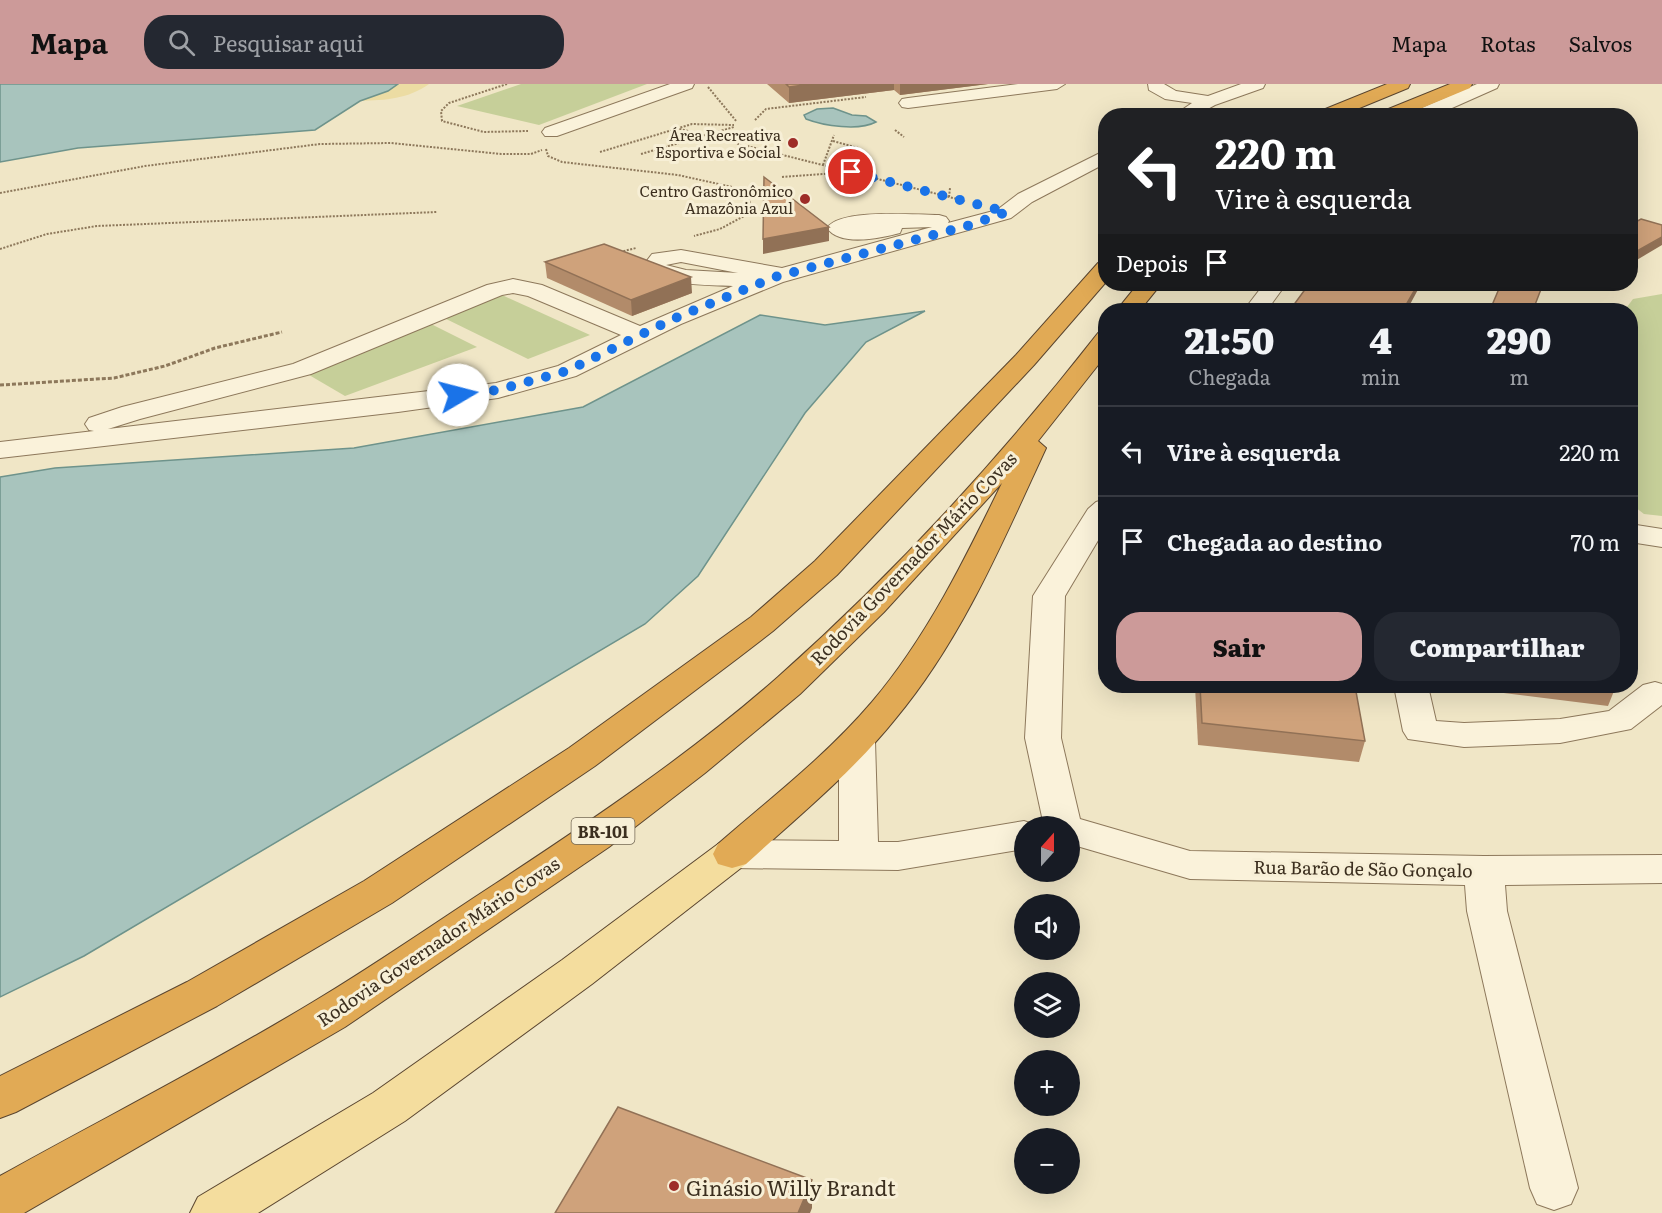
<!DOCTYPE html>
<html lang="pt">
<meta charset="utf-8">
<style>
:root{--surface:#171b24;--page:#242831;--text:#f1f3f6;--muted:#9ea1a6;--line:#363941;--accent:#cc9a99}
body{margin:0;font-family:Literata,serif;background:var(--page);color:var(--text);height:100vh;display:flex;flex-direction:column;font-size:22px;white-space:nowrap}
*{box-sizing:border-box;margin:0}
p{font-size:20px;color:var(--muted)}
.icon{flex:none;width:33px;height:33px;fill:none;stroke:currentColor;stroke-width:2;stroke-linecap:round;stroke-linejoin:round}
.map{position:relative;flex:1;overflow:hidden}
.panel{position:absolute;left:1098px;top:219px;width:540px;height:390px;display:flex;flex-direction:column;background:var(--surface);border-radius:24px;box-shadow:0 6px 24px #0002}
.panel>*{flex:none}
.banner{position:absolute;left:1098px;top:24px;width:540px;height:183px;border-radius:24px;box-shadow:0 6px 24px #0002;background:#202124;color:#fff;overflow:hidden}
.needle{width:39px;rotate:21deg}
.controls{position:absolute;left:1014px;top:732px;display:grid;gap:12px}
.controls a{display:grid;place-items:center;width:66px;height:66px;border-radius:50%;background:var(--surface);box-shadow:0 6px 24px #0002;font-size:30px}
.pin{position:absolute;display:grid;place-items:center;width:51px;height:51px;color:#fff;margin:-26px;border:3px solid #fff;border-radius:50%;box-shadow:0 2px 6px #0007}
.me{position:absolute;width:66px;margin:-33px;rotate:82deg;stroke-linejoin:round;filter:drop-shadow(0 0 4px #0008)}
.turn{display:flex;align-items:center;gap:21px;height:126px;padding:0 18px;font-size:27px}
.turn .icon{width:78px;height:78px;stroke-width:2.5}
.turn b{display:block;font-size:42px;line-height:51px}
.then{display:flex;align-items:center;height:57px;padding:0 18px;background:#0003;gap:12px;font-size:22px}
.eta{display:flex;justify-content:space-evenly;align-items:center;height:102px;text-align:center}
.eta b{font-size:36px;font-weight:800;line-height:42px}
.button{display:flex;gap:12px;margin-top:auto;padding:12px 18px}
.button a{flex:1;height:69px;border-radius:24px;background:var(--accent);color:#111;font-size:24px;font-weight:800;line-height:69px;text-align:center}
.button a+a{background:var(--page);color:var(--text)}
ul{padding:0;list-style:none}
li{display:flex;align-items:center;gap:18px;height:90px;padding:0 18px;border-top:2px solid var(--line)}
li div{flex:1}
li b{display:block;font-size:22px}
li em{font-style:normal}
header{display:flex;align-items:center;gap:36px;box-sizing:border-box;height:84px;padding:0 30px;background:var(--accent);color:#111}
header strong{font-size:28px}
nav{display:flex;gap:33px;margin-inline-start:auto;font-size:21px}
.search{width:420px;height:54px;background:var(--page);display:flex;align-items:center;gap:15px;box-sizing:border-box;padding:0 21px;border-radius:24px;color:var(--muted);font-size:22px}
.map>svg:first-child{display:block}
.green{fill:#c6cf99}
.sand{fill:#ecdca3}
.water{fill:#a8c4bd;stroke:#6e938b;stroke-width:1.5}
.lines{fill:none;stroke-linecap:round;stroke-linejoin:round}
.minor-casing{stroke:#8d785b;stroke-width:2}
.major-casing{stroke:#5a452f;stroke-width:2}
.highway-casing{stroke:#5a452f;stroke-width:2}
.path-far1{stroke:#8d785b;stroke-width:2;stroke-dasharray:2 1.5;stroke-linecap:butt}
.path{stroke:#8d785b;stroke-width:3;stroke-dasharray:4 2;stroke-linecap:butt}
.minor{fill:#faf2da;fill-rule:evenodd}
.major{fill:#f4dd9e;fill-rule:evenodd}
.highway{fill:#e1aa55;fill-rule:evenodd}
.wall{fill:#b28b6a}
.shaded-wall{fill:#917156}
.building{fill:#cfa27b;stroke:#917156;stroke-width:1.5}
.route{stroke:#1a73e8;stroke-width:10;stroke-dasharray:0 18}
.poi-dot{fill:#9e2d28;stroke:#f7efd6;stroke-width:2}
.labels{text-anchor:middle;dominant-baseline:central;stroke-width:6;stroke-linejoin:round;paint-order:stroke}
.far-poi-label{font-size:15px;fill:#3c2f1f;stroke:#f7efd6;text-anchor:end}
.shield{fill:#f7efd6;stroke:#746956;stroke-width:1.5}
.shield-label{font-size:16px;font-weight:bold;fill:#3c2f1f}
.street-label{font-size:18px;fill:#3c2f1f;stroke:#f7efd6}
.near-poi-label{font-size:21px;fill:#3c2f1f;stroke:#f7efd6;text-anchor:start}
</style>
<header>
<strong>Mapa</strong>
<div class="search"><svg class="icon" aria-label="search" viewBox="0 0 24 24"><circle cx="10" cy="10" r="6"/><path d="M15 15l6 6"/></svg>Pesquisar aqui</div>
<nav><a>Mapa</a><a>Rotas</a><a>Salvos</a></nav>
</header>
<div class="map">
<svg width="1662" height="1129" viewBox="0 0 1662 1129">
<rect width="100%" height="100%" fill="#f0e6c6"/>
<g class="green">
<path d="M521,0H647L539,41L457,22Z"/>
<path d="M1662,210V432L1644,430L1631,420L1630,226H1605L1627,223L1633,215Z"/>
<path d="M502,211L590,251L528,275L440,232Z"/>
<path d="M431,240L477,263L345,312L304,288Z"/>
</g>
<path class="sand" d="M398,0H429C408,15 386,16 360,17L388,7Z"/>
<g class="water">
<path d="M0,0H398L388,7L360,17L315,46L78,64L0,78Z"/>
<path d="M833,24L852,31L866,32L876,38C859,47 824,42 806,35L804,31L817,25Z"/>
<path d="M925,227L866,258L805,329L698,492L645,540L84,872L0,913V393L55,384L354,364L583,323L760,231L825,241Z"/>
</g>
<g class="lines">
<defs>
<g id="minor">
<path d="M670,0H694L692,4L557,52H545L542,48L545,44Z"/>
<path d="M1018,0H1065L1057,5L908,24L902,23L899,19L902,15L908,14Z"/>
<path d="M1148,0H1164L1176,7L1208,12L1241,0H1265L1263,4L1215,21L1195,32H1173L1192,19L1165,15L1149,6Z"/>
<path d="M1477,0H1499L1497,4L1434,32H1410L1412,28Z"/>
<path d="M1106,66V79L1032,118L1011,134L783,198L681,240L576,292L498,314L398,328L0,374V358L94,347L89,346L85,340L89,334L122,323L293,280L487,201L513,195L542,201L640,242L733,202C711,201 655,202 642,183L652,170L681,166L782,184L932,143L902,144L900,149C881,154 840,163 827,144C840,124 915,131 939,131L946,133L949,137L948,139L997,126L1018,110ZM681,178L738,189L686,186L666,181ZM513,209L528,212L621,251L558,282L496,299L108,345L140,335L311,290L502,211Z"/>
<path d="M1264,200H1286L1267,226H1244Z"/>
<path d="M1106,415V443L1065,512L1061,654L1080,735L1190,767L1484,772L1662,771V799L1505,801L1507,827L1578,1104L1571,1120L1554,1126L1537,1120L1530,1104L1467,827L1465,801L1190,795L1070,760V742H1044L1025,654L1033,512L1088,425L1096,418Z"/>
<path d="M1630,440L1662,445V463L1630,458Z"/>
<path d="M1655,598L1662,600V621L1631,645L1560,659L1464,663L1408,655L1403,647L1394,602H1428L1436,637L1464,639L1560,635L1609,627L1643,601Z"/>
<path d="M857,645L870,649L875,657L878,758H898L1024,737L1038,742H1024V765L898,786L732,784L718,780L713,770L718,760L732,756L839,757V657L844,649Z"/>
</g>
<path id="major" d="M732,756L746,760L751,770L746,780L592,900L405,1037L258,1129H190L198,1113L373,1009L562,876L718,760Z"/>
<g id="highway">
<path d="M1387,0H1410L1408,4L1340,32H1316L1318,28Z"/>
<path d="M1450,0H1472L1470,4L1403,32H1379L1381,28Z"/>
<path d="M1106,178V198L1034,281L837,491L773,547L738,574L595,682L392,819L217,922L16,1028L0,1034V992L187,898L364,797L569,664L751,533L815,477L1016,271L1098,179Z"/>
<path d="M1138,200H1161L1140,226H1117Z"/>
<path d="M1106,247V271L1038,357L1046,364C1003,457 962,555 896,634C852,689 797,733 746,780L732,784L718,780L713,770L718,760C771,714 827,671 872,618C927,553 965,475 1002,399L884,528L800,610L705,689L609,763L345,943L24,1129H0V1092C104,1034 211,980 313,918C375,881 435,839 495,800C591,737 692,669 778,593C895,489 1002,372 1098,249Z"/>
</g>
</defs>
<use href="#minor" class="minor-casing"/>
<use href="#major" class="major-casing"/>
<use href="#highway" class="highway-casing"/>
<g class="path-far1">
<path d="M507,0L449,19L441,27L442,37L484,48L528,47"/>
<path d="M708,3L737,38"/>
<path d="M755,36L766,25L866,13"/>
<path d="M676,44L965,117"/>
<path d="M757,46L769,67"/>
<path d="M895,46L904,53"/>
<path d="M833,57L858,64"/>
<path d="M546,65L548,72L562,78L678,91L746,106L750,119L746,131L720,145L694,152"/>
<path d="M600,68L692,40L734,41"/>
<path d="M641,70L734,43"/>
<path d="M823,81L834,51"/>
<path d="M782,93L851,88L862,75"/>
<path d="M0,109L145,82L320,60L391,59L501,70H531L542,66"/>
<path d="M949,113L950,104"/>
<path d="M0,165L47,150L97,142L437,128"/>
<path d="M620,168L636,164"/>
</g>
<path class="path" d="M0,301L114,294L165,282L215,264L282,248"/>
<use href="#minor" class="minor"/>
<use href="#major" class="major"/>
<use href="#highway" class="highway"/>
</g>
<g class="wall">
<path d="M767,0H988L900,11L894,6L789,19Z"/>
<path d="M545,178L692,209L632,232L547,194Z"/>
<path d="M1568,200H1596L1586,205Z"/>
<path d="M1195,602H1355L1365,657L1359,678L1198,661Z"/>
<path d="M1455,602H1616L1608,622L1455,603Z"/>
</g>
<g class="shaded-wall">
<path d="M811,0H894V6L789,19V3Z"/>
<path d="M900,0H988L900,11Z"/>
<path d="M829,143V157L763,170V155Z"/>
<path d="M1662,153V161L1630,180V171Z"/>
<path d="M691,193L692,209L632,232L631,216Z"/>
<path d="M1418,200H1421L1407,226H1403Z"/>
<path d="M1588,200H1596L1586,205Z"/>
<path d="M812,1096V1124L810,1129H798Z"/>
</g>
<g class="building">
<path d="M786,0H811L789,3Z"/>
<path d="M764,93L829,143L763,155Z"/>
<path d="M1641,135L1662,141V153L1630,171V141Z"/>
<path d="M604,160L691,193L631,216L545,178Z"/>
<path d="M1309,200H1418L1403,226H1290Z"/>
<path d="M1501,200H1543L1533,226H1490Z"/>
<path d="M1200,602H1355L1365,657L1202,639Z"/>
<path d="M618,1023L812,1096L798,1129H555Z"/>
</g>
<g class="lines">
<path class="route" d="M458,311L498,306L567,287L673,235L775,193L967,142L1007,128L851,88"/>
</g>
<g class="poi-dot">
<circle cx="793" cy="59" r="6"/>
<circle cx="805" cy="115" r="6"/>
<circle cx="674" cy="1102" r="6"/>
</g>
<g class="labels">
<g class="far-poi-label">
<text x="781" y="50">Área Recreativa<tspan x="781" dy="17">Esportiva e Social</tspan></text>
<text x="793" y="106">Centro Gastronômico<tspan x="793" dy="17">Amazônia Azul</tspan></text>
</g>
<rect class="shield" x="571.5" y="734" width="63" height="26" rx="4.5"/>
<g class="shield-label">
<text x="603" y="747">BR-101</text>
</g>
<g class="street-label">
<text transform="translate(913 474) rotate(-46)">Rodovia Governador Mário Covas</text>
<text transform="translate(1363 784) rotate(1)">Rua Barão de São Gonçalo</text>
<text transform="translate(438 857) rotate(-34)">Rodovia Governador Mário Covas</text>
</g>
<g class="near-poi-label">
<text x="686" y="1102">Ginásio Willy Brandt</text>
</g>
</g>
</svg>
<div class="controls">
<a><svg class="needle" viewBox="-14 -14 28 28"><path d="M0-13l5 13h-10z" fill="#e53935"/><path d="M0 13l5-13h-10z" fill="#9ea1a6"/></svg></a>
<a><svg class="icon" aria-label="sound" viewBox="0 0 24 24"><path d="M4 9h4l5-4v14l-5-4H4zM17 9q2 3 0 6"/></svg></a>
<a><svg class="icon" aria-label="layers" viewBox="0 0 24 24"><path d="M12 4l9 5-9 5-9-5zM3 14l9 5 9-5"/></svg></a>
<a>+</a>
<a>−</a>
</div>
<div class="pin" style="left:851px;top:88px;background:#d93025"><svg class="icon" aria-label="arrive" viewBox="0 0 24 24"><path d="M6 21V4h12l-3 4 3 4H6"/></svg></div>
<svg class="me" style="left:458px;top:311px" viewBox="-20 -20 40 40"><circle r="19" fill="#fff"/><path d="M0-13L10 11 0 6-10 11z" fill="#1a73e8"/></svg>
<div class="banner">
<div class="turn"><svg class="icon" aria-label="left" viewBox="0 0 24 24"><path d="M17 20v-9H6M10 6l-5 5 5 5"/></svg><div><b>220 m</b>Vire à esquerda</div></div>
<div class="then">Depois<svg class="icon" aria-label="arrive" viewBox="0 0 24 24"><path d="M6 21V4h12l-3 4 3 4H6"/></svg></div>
</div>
<section class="panel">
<div class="eta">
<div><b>21:50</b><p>Chegada</p></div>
<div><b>4</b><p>min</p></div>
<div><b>290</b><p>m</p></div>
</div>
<ul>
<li><svg class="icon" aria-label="left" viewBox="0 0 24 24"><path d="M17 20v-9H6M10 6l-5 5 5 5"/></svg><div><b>Vire à esquerda</b></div><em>220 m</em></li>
<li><svg class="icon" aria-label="arrive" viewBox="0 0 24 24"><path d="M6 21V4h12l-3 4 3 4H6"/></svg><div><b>Chegada ao destino</b></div><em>70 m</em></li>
</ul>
<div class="button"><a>Sair</a><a>Compartilhar</a></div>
</section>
</div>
